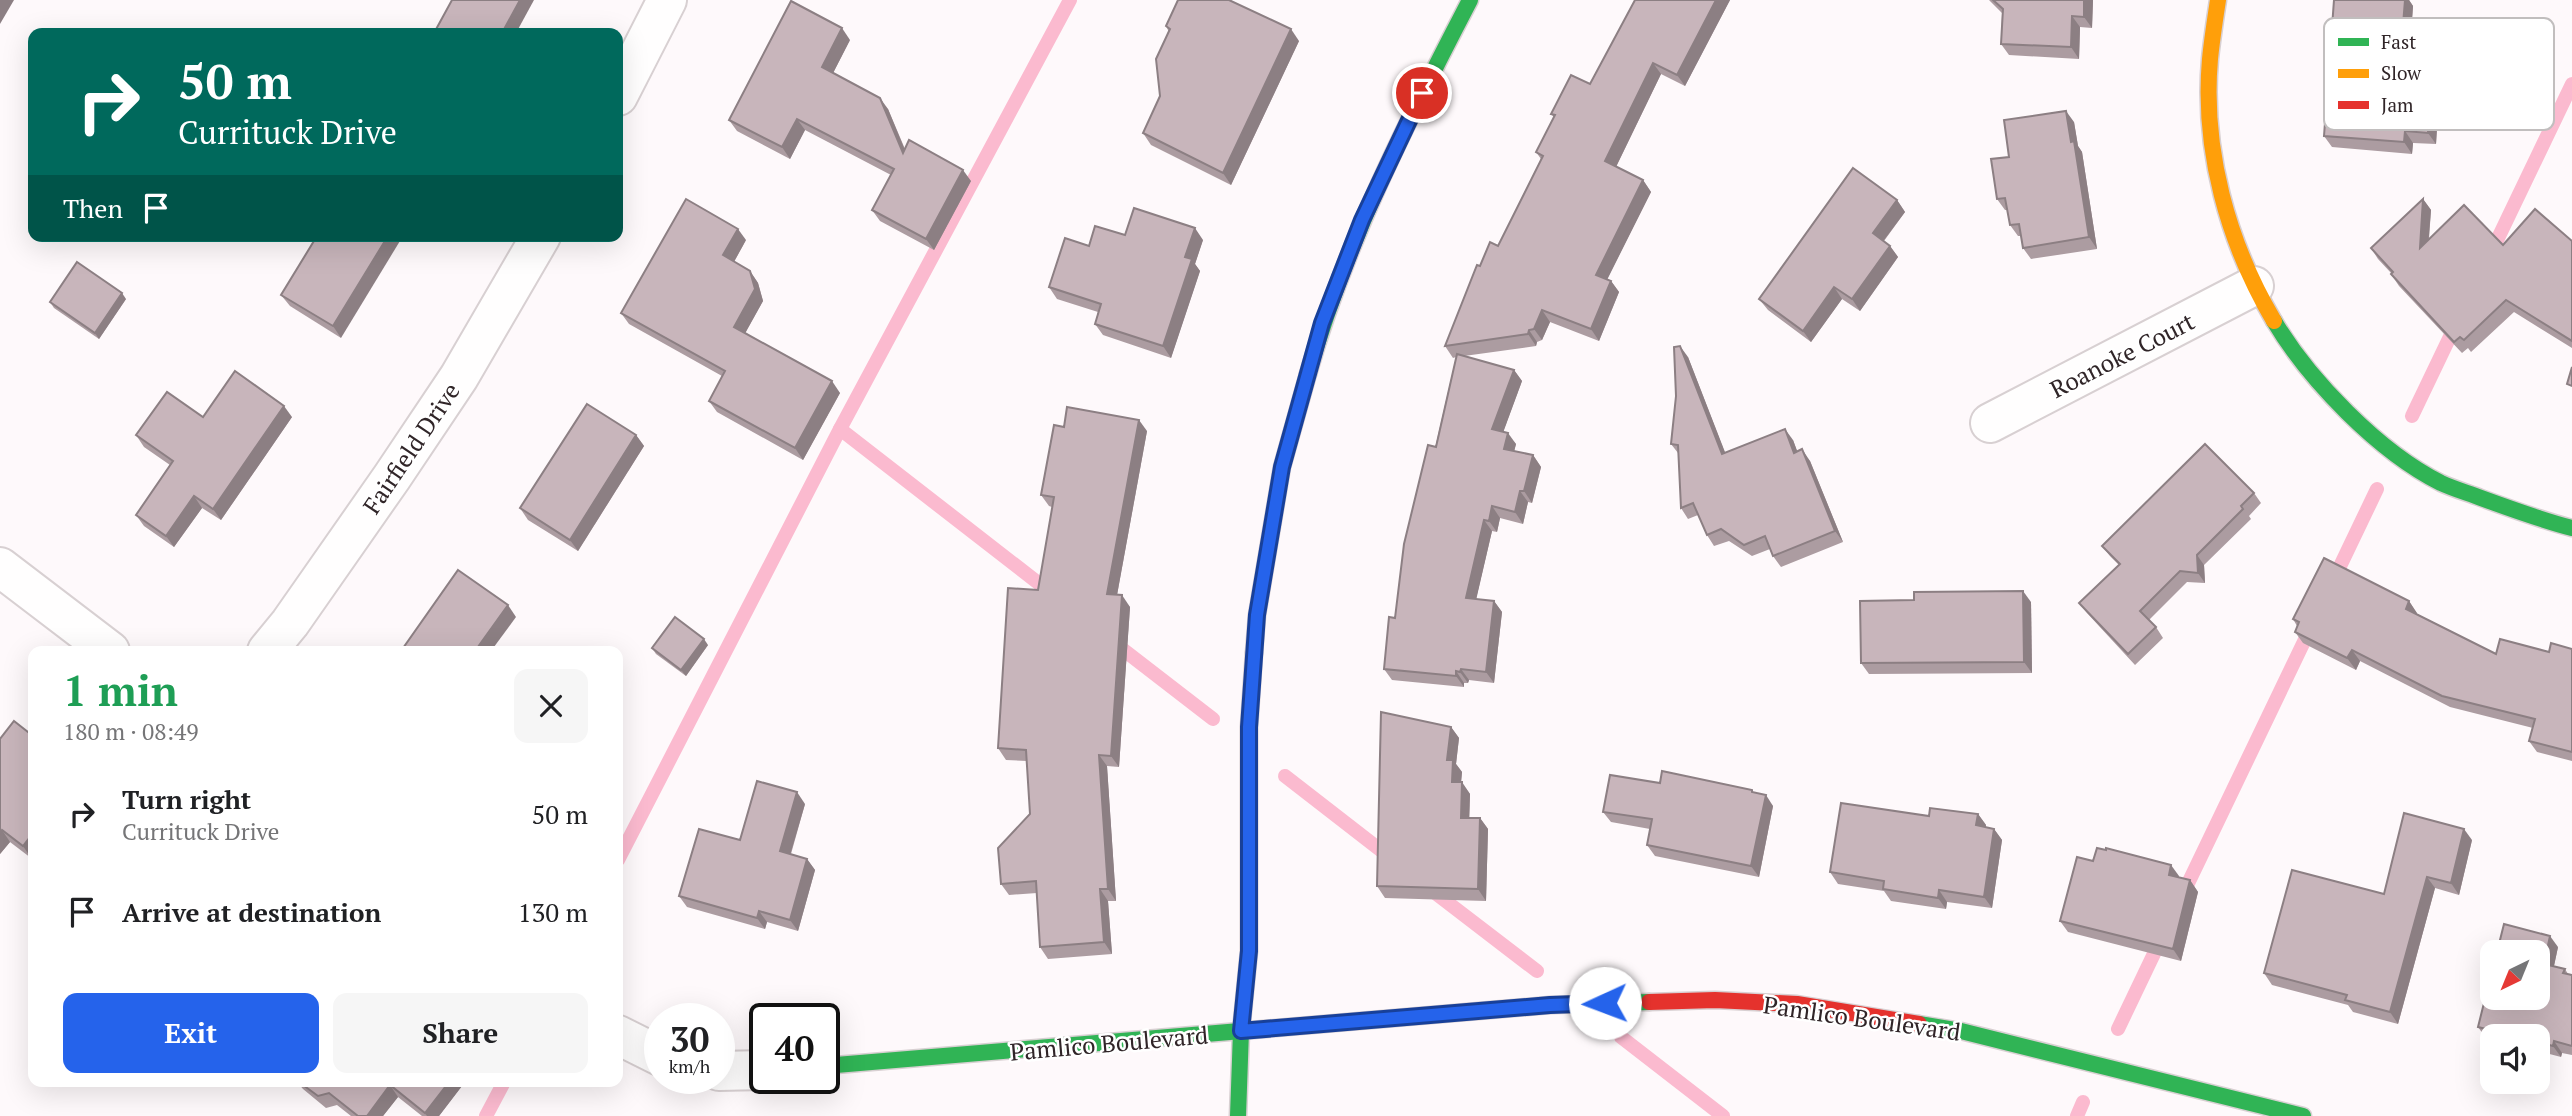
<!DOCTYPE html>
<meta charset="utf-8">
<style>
:root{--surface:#fff;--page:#f6f6f6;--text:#202124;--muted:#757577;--accent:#2563eb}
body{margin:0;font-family:"PT Serif",serif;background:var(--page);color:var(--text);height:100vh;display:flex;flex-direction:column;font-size:26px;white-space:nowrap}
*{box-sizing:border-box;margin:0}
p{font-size:23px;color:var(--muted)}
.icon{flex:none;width:38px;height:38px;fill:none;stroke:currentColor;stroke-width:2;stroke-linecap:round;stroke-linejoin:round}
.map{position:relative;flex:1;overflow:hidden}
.sheet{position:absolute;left:28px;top:646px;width:595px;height:441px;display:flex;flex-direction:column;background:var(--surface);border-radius:14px;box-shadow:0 7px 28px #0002}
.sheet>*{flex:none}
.guide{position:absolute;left:28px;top:28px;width:595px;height:214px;border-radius:14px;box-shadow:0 7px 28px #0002;background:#00695c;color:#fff;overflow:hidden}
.needle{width:46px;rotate:223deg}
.tools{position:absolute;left:2480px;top:940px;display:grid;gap:14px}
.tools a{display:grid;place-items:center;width:70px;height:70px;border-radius:14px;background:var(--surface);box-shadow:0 7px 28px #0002;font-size:35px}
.speed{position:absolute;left:644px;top:1003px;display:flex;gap:14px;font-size:35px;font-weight:700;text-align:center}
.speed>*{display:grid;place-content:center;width:91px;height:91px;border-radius:50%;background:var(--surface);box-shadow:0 7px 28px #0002;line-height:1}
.speed small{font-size:18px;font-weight:400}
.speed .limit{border:4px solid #111;border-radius:10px;background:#fff;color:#111}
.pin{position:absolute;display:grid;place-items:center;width:60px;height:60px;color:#fff;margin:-30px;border:4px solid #fff;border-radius:50%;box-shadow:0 2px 7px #0007}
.me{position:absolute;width:77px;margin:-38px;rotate:268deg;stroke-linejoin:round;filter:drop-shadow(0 0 5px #0008)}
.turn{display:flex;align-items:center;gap:24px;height:147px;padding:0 35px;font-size:32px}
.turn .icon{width:91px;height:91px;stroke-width:2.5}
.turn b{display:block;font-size:49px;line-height:60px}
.then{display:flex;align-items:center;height:66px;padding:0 35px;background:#0003;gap:14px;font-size:26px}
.round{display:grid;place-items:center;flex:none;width:74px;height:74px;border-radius:14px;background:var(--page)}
.summary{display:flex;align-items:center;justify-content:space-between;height:119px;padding:0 35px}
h1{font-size:42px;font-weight:800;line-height:52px;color:#1e9e55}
.action{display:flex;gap:14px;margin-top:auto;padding:14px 35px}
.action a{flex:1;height:80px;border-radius:14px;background:var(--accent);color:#fff;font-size:28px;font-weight:800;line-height:80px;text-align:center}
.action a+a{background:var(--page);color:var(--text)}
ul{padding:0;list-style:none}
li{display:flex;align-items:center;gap:21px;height:98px;padding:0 35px}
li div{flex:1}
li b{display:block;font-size:26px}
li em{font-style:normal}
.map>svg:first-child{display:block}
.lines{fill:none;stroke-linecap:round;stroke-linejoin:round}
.stream{stroke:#fbbacf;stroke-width:14}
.street-casing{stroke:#d8d0d2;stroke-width:42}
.fast-casing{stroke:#d8d0d2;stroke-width:19}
.slow-casing{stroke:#d8d0d2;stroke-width:19}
.jam-casing{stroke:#d8d0d2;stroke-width:19}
.street{stroke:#fffefe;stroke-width:38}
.fast{stroke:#30b455;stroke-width:16}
.slow{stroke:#ff9f0a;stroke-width:16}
.jam{stroke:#e5322d;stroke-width:16}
.wall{fill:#ac9ca1}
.shaded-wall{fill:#8c7f83}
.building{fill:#c8b5bb;stroke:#8c7f83;stroke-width:2}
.route-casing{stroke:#184099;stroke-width:18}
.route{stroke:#2563eb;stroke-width:12}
.labels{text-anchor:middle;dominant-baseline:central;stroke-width:5;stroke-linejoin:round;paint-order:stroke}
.street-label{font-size:24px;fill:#302528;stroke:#fff}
.key{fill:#fff;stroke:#c1bebe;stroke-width:2}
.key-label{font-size:19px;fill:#302528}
</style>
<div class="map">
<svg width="2572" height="1116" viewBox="0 0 2572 1116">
<rect width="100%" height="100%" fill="#fef9fb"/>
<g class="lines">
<g class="stream">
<path d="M2489,257L2572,84"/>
<path d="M2412,416L2457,322"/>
<path d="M840,429L1055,596"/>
<path d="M2332,583L2377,489"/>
<path d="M1112,641L1213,719"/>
<path d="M1285,776L1392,859"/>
<path d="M618,860L840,429L1070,0"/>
<path d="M1430,889L1537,971"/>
<path d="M2182,896L2311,627"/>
<path d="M2118,1029L2161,939"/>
<path d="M1621,1037L1723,1116"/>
<path d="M486,1116L504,1082"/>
<path d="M2077,1116L2083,1102"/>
</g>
<defs>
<g id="street">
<path d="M618,96L667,0"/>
<path d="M1990,423L2254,286"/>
<path d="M0,567L110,651"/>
<path d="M267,651L290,623L392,477L459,377L541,236"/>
<path d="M618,1035L660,1056"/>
<path d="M719,1071L765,1070"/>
</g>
<g id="fast">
<path d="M2274,321C2309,380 2379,452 2441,483C2454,489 2468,493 2481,498C2511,509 2541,520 2572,528"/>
<path d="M1308,374C1346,242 1407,121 1470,0"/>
<path d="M1919,1024L1961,1031L2303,1116"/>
<path d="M824,1066L1550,1005L1649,1002"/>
<path d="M1238,1116L1241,1031L1249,951V727L1254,653"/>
</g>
<path id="slow" d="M2218,0C2215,20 2212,39 2210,59C2202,150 2228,243 2274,321"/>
<g id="jam">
<path d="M1254,653L1257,615L1282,467L1308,374"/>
<path d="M1649,1002L1715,1000L1797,1004L1919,1024"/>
</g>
</defs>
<use href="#street" class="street-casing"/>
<use href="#fast" class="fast-casing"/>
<use href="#slow" class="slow-casing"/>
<use href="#jam" class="jam-casing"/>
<use href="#street" class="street"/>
<use href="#fast" class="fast"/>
<use href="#slow" class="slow"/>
<use href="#jam" class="jam"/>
</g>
<g class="wall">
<path d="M1635,0H1730L1685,86L1661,74L1616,167L1643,180L1651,192L1607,279L1611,281L1619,292L1599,341L1550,322L1542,340L1537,342L1536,346L1464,356L1514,370L1522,381L1503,432L1516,444L1514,451L1533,455L1541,467L1532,503L1528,502L1523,524L1500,518L1497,532L1492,531L1476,599L1494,601L1502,612L1494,683L1469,680L1468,683H1464V687L1392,680L1384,669L1456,357L1453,358L1445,346L1480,266L1498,246L1541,159L1536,152L1554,117L1551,114L1590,84Z"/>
<path d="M1989,0H2093L2092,28L2080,27L2079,59L2009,55L2001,44L2002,13Z"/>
<path d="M2334,0H2409L2413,6L2410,50L2433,53L2441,64L2436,144L2413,143L2412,154L2332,147L2324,136Z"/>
<path d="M1166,26L1299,41L1231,185L1151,145L1143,133L1160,96L1169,32Z"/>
<path d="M850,40L833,73L888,109L905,149L971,181L934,250L880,221L872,210L891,175L805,130L790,159L737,131L729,120Z"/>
<path d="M2074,122L2078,146L2082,152L2097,249L2031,259L2023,248L2021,236H2018L2010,225L2008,210H2005L1997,199L2009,157Z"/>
<path d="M2423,199L2431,210L2429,239L2503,245L2572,241V348L2514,312L2471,352L2468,348L2462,353L2399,286L2391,274H2392L2378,259L2371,248Z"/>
<path d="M1897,200L1905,212L1884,241L1890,246L1898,257L1860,311L1842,299L1811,342L1768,310L1759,299Z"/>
<path d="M1125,235L1203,240L1195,264L1200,271L1171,358L1103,335L1095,324L1098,312L1057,299L1049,287L1089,246Z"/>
<path d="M317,236L341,338L290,306L281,295Z"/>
<path d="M746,240L734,262L750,271L758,283L763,301L745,333L840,393L803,460L717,412L709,401L722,376L629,324L621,313Z"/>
<path d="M126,299L99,339L54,308L50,302Z"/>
<path d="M1688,357L1725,453L1793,440L1797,451L1810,461L1843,542L1781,567L1773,556L1770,549L1752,556L1729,541L1714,546L1707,535L1698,515L1688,519L1681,508L1678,453L1671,444L1676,396Z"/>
<path d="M203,417H292L221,520L202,508L174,547L144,526L136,515L170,465L144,447L136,435Z"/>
<path d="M1064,427L1147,431L1117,595L1130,607L1119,767L1107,766L1116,901H1108L1112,954L1048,959L1040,947L1037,893L1009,895L1001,884L1030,814L1027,761L1006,760L998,748L1038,590L1052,507L1049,506L1041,495Z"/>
<path d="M636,435L644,446L578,551L528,520L520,508Z"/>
<path d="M2254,493L2261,503L2249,516L2251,519L2204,565L2205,583L2187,582L2149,620L2156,627L2163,638L2135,665L2087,613L2079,603L2119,565L2110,556L2102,546Z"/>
<path d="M2409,601L2417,614L2496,654L2549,652L2572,649V761L2537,752L2529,741L2533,728L2450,707L2360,661L2356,670L2303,643L2295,632L2297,626L2293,619Z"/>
<path d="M2031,602L2032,673L1869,674L1861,663Z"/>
<path d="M708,645L686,676L656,654L652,648Z"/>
<path d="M1451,727L1459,738L1456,764L1462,772L1461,782L1470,794L1469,818H1480L1488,829L1486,901L1385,898L1377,886Z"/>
<path d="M0,739L31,858L10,842L0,854Z"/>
<path d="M1660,783L1754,793L1773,806L1759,877L1655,856L1647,845L1650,829L1611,822L1603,812Z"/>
<path d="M805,804L791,854L807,859L815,870L798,931L767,922L765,929L687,907L679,896L740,840Z"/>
<path d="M1978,814L1986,825V827L1994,829L2002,840L1992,908L1947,902L1946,909L1891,901L1884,891L1838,884L1830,872L1929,816Z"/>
<path d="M2472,840L2459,895L2435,888L2398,1024L2353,1012L2348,1005L2272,985L2264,973L2384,894Z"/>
<path d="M2093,861L2179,876V877L2190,880L2198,892L2181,961L2068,932L2060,921Z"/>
<path d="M2558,947L2554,966L2565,969L2568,974L2572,975V1055L2562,1053L2561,1057L2538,1051V1036H2492V1040L2486,1038L2478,1027Z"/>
<path d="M297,1082H465L439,1116H422L398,1097L383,1116H351L337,1105L326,1108L303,1089Z"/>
</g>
<g class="shaded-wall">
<path d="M0,0H14L0,24Z"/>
<path d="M520,0H534L516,33H502Z"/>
<path d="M1716,0H1730L1685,86L1677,75Z"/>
<path d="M2084,0H2093L2092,28L2084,17Z"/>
<path d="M2405,0H2409L2413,6L2409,61L2401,50Z"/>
<path d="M2072,16L2080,27L2079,59L2071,47Z"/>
<path d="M842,28L850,40L830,79L822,67Z"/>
<path d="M1291,29L1299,41L1231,185L1223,173Z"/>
<path d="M2433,53L2441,64L2436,144L2428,133Z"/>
<path d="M1653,63L1661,74L1613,173L1605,161Z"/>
<path d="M880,98L888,109L911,165L903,153Z"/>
<path d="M2066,111L2074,122L2078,146L2082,152L2097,249L2089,237Z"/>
<path d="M797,119L805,130L790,159L782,147Z"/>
<path d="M2405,131L2413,143L2412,154L2404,142Z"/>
<path d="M963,170L971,181L934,250L926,239Z"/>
<path d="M1643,180L1651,192L1604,286L1596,275Z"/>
<path d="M2423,199L2431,210L2427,259L2420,248Z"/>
<path d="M1897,200L1905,212L1881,244L1873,233Z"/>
<path d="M1195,228L1203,240L1195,264L1200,271L1171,358L1163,346L1185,257Z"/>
<path d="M738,229L746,240L731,267L723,255Z"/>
<path d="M388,236H403L341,338L333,326Z"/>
<path d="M1890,246L1898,257L1860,311L1852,299Z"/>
<path d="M750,271L758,283L763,301L742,339L734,327Z"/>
<path d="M1611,281L1619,292L1599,341L1591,329Z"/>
<path d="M1834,287L1842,299L1811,342L1803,331Z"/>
<path d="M122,293L126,299L99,339L95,333Z"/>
<path d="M1542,310L1550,322L1542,340L1534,329Z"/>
<path d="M1529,330L1537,342L1536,346L1528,334Z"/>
<path d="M1680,346L1688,357L1730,465L1722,454Z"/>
<path d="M1514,370L1522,381L1500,441L1492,429Z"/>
<path d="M832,381L840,393L803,460L795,448Z"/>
<path d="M284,406L292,417L221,520L213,509Z"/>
<path d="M1139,420L1147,431L1115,606L1107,594Z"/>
<path d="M1785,429L1793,440L1802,464L1794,453Z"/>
<path d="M1508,433L1516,444L1512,460L1504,449Z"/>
<path d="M636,435L644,446L578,551L570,540Z"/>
<path d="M1802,449L1810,461L1843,542L1835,531Z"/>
<path d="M1533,455L1541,467L1532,503L1524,491Z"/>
<path d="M1520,491L1528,502L1523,524L1515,512Z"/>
<path d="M194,496L202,508L174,547L166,536Z"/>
<path d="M1492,506L1500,518L1497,532L1489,521Z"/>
<path d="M1484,520L1492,531L1474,609L1466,598Z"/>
<path d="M2197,555L2204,565L2205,583L2198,573Z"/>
<path d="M2023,591L2031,602L2032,673L2024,662Z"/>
<path d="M1122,595L1130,607L1119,767L1111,756Z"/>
<path d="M1494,601L1502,612L1494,683L1486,672Z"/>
<path d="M2409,601L2417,613L2414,620L2406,609Z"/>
<path d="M508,605L516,617L491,651H475Z"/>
<path d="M704,639L708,645L686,676L681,670Z"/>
<path d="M2352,650L2360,661L2356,670L2347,658Z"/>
<path d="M1461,669L1469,680L1468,683L1460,672Z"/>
<path d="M1456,671L1464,683V687L1456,676Z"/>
<path d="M1451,727L1459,738L1456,764L1462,772L1460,794L1452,782L1447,760Z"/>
<path d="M1099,755L1107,766L1116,901L1108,889Z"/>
<path d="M1462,782L1470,794L1469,829L1461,818Z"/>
<path d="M797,792L805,804L788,862L780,851Z"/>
<path d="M1766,795L1773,806L1759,877L1751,866Z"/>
<path d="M1978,814L1986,825L1984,837L1976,825Z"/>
<path d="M1480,818L1488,829L1486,901L1478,889Z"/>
<path d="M1994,829L2002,840L1992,908L1984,897Z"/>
<path d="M2464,829L2472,840L2459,895L2451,883Z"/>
<path d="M2,830L10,842L0,854V833Z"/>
<path d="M33,833V855L31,858L23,846Z"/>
<path d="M807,859L815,870L798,931L790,920Z"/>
<path d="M2171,865L2179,876L2177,886L2169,875Z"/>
<path d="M2427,877L2435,888L2398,1024L2390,1012Z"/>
<path d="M2190,880L2198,892L2181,961L2173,949Z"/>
<path d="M1100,889L1108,901L1112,954L1104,942Z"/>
<path d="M1939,890L1947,902L1946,909L1938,898Z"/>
<path d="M759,911L767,922L765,929L757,918Z"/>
<path d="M2550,936L2558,947L2552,975L2544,964Z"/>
<path d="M2554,1041L2562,1053L2561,1057L2553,1046Z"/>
<path d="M449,1082H465L439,1116H427L425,1113Z"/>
<path d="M390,1085L398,1097L383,1116H367Z"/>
</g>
<g class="building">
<path d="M452,0H520L502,33H434Z"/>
<path d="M1178,0H1229L1291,29L1223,173L1143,133L1160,96L1156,59L1170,29L1166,26Z"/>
<path d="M1635,0H1716L1677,75L1653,63L1605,161L1643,180L1596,275L1611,281L1591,329L1542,310L1534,329L1529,330L1528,334L1445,346L1477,265L1480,266L1490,242L1498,246L1543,156L1536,152L1555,115L1551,114L1571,75L1590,84Z"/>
<path d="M1993,0H2084V17L2072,16L2071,47L2001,44L2003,9Z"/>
<path d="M2334,0H2405L2401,50L2433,53L2428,133L2405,131L2404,142L2324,136Z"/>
<path d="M791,1L842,28L822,67L880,98L903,153L909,140L963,170L926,239L872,210L894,169L797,119L782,147L729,120Z"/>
<path d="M2066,111L2071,142L2074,141L2089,237L2023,248L2019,224L2010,225L2005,198L1997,199L1991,159L2009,157L2004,120Z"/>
<path d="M1853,168L1897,200L1873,233L1890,246L1852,299L1834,287L1803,331L1759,299Z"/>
<path d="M686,199L738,229L723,255L750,271L755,289L734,327L832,381L795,448L709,401L725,371L621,313Z"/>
<path d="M2423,199L2420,248L2464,205L2503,245L2535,209L2572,241V341L2506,300L2464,340L2460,337L2454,342L2391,274L2393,272L2371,248Z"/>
<path d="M1134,208L1195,228L1185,257L1192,259L1163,346L1095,324L1101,304L1049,287L1065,238L1089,246L1095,226L1125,235Z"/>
<path d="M317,236H388L333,326L281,295Z"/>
<path d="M77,262L122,293L95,333L50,302Z"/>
<path d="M1680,346L1722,454L1785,429L1794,453L1802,449L1835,531L1773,556L1765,536L1744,545L1721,529L1707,535L1693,503L1681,508L1678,445L1671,444L1676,396L1674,347Z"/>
<path d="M1457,354L1514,370L1492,429L1508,433L1504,449L1533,455L1524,491H1520L1515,512L1492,506L1489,521L1484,520L1466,598L1494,601L1486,672L1461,669L1460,672L1456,671V676L1384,669L1389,617L1395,618L1404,544L1428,445L1436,447Z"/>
<path d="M2572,367V386L2567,384Z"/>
<path d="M235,371L284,406L213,509L194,496L166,536L136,515L173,461L136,435L167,392L203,417Z"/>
<path d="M587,404L636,435L570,540L520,508Z"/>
<path d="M1067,407L1139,420L1107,594L1122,595L1111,756L1099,755L1108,889H1100L1104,942L1040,947L1036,881L1001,884L998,848L1030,814L1026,750L998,748L1008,588L1038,590L1054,497L1041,495L1054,425L1064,427Z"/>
<path d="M2205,444L2254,493L2241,506L2243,509L2197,555L2198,573L2180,571L2140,611L2156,627L2128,654L2079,603L2120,564L2102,546Z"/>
<path d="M2324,558L2409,601L2406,609L2496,654L2500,639L2549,652L2551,643L2572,649V752L2529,741L2535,719L2442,696L2352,650L2347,658L2295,632L2299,622L2293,619Z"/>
<path d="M458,570L508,605L475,651H401Z"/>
<path d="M2023,591L2024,662L1861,663L1860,601L1914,600V592Z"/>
<path d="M675,617L704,639L681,670L652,648Z"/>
<path d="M1381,712L1451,727L1447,760H1453L1452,782H1462L1461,818H1480L1478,889L1377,886Z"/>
<path d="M14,721L33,736V833L23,846L2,830L0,833V739Z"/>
<path d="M1662,771L1752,790V792L1766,795L1751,866L1647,845L1652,819L1603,812L1610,775L1660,783Z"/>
<path d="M757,781L797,792L780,851L807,859L790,920L759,911L757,918L679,896L699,829L740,840Z"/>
<path d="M1841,803L1929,816L1930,808L1978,814L1976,825L1994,829L1984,897L1939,890L1938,898L1883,889L1884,881L1830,872Z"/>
<path d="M2404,813L2464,829L2451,883L2427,877L2390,1012L2345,1000L2347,995L2264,973L2292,870L2384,894Z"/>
<path d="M2097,848L2106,850V848L2171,865L2169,875L2190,880L2173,949L2060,921L2077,857L2093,861Z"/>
<path d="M2504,924L2550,936L2544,964L2565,969L2563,973L2572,975V1046L2554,1041L2553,1046L2538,1042V1036H2515L2478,1027L2492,971V998H2538V952H2497Z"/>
<path d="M299,1082H449L425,1113L390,1085L367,1116H358L329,1093L318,1096Z"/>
</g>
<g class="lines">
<defs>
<path id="route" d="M1422,93L1362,220L1322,323L1282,467L1257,615L1249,727V951L1241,1031L1550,1005L1605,1003"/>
</defs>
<use href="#route" class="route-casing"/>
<use href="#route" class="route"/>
</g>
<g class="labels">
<g class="street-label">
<text transform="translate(2122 355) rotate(-27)">Roanoke Court</text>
<text transform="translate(411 448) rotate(-56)">Fairfield Drive</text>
<text transform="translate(1862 1018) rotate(8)">Pamlico Boulevard</text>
<text transform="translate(1109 1043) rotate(-5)">Pamlico Boulevard</text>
</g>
</g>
<rect x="2324" y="18" width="230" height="112" rx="10" class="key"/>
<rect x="2338" y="38" width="31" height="8" fill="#30b455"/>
<rect x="2338" y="69" width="31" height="9" fill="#ff9f0a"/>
<rect x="2338" y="101" width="31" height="8" fill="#e5322d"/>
<g class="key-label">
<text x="2381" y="49">Fast</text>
<text x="2381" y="80">Slow</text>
<text x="2381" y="112">Jam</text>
</g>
</svg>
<div class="tools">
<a><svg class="needle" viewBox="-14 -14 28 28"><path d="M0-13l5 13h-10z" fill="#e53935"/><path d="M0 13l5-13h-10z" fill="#757577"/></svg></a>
<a><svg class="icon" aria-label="sound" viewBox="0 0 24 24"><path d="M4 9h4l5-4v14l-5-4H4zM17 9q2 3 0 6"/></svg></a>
</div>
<div class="speed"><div>30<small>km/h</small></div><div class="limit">40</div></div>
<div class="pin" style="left:1422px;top:93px;background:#d93025"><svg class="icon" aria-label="arrive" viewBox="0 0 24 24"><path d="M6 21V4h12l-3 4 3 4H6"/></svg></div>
<svg class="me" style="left:1605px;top:1003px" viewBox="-20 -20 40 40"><circle r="19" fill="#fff"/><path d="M0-13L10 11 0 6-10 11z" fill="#2563eb"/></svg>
<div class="guide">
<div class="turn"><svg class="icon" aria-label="right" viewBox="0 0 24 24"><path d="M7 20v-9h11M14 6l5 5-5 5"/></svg><div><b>50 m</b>Currituck Drive</div></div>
<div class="then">Then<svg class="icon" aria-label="arrive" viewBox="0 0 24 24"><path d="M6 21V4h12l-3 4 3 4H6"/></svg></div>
</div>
<section class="sheet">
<div class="summary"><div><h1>1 min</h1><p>180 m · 08:49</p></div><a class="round"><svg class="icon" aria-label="close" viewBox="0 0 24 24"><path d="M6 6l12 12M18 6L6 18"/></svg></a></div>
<ul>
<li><svg class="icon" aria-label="right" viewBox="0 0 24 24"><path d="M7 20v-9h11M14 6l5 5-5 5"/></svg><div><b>Turn right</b><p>Currituck Drive</p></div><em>50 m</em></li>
<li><svg class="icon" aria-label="arrive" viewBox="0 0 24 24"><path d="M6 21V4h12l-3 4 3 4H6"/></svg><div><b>Arrive at destination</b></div><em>130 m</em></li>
</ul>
<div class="action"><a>Exit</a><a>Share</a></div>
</section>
</div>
